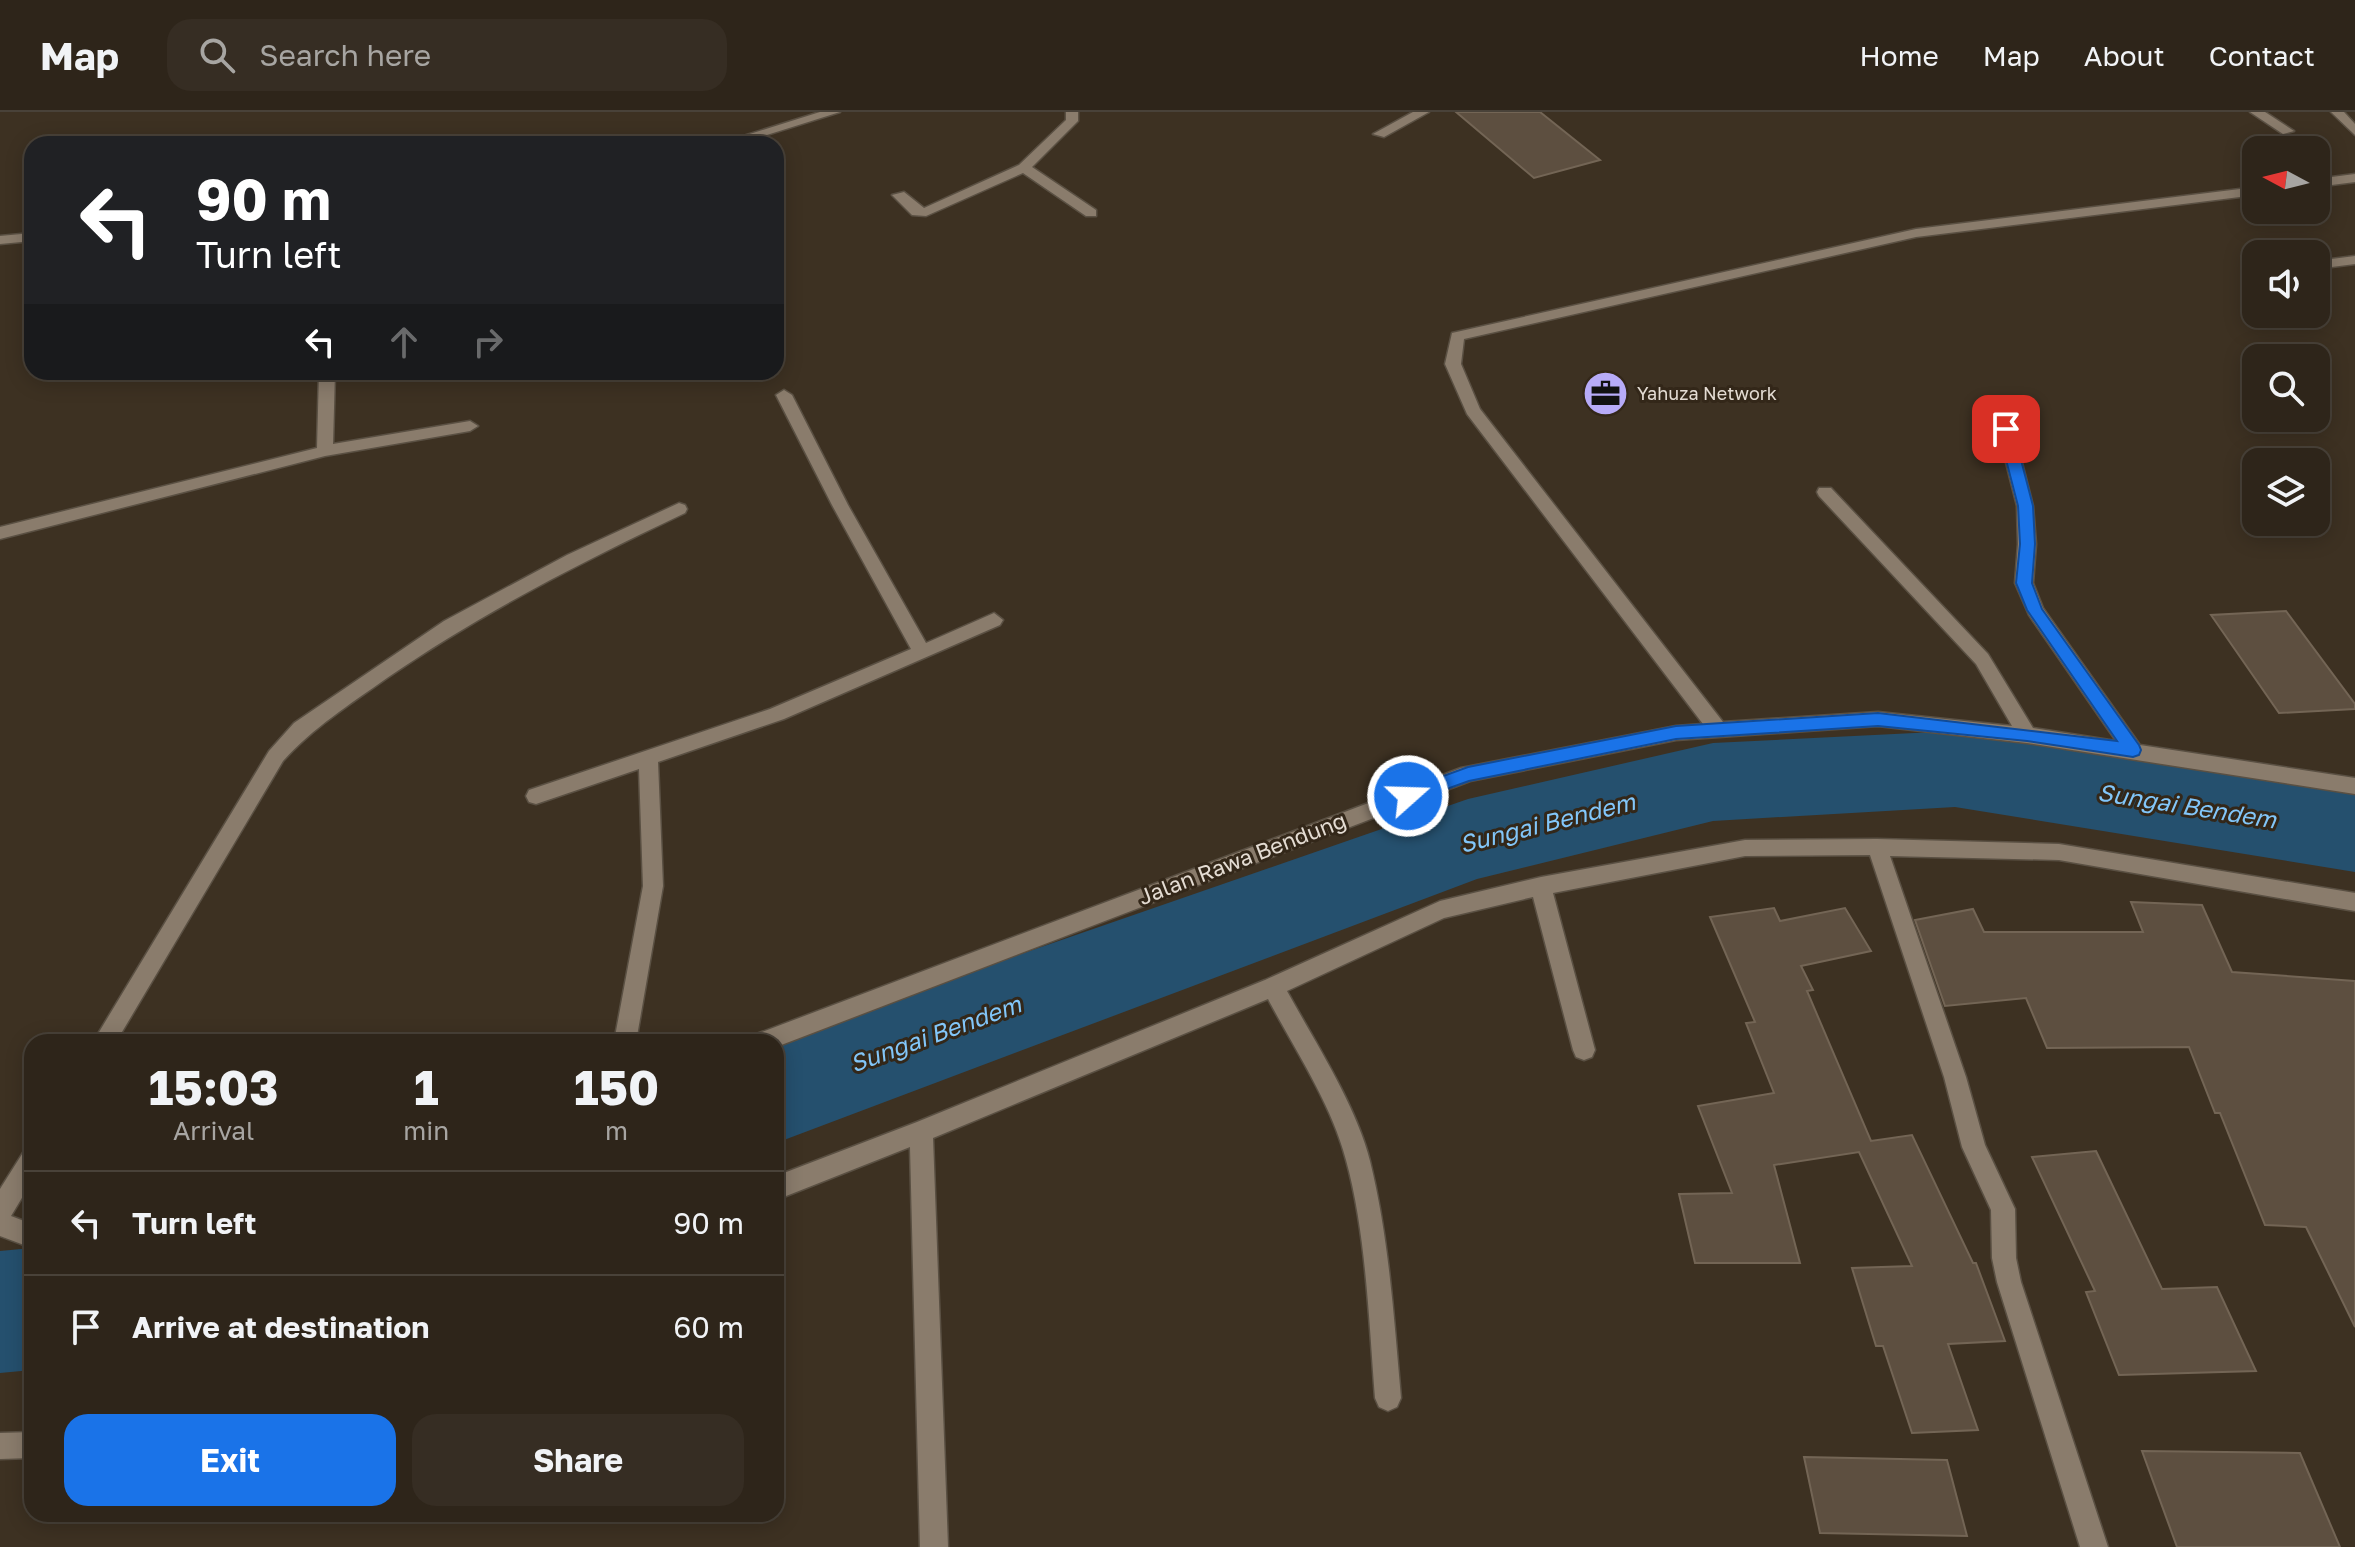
<!DOCTYPE html>
<style>
:root{--surface:#2e251a;--page:#362d23;--text:#f1f3f6;--muted:#a7a5a2;--line:#494239;--accent:#1a73e8}
body{margin:0;font-family:"Golos Text",sans-serif;background:var(--page);color:var(--text);height:100vh;display:flex;flex-direction:column;font-size:30px;white-space:nowrap}
*{box-sizing:border-box;margin:0}
p{font-size:26px;color:var(--muted)}
.icon{flex:none;width:44px;height:44px;fill:none;stroke:currentColor;stroke-width:2;stroke-linecap:round;stroke-linejoin:round}
.map{position:relative;flex:1;overflow:hidden}
.details{position:absolute;left:24px;top:922px;width:760px;height:488px;display:flex;flex-direction:column;background:var(--surface);border-radius:24px;box-shadow:0 4px 20px #0003,0 0 0 2px var(--line)}
.details>*{flex:none}
.top-card{position:absolute;left:24px;top:24px;width:760px;height:244px;border-radius:24px;box-shadow:0 4px 20px #0003,0 0 0 2px var(--line);background:#202124;color:#fff;overflow:hidden}
.needle{width:52px;rotate:277deg}
.tools{position:absolute;left:2242px;top:24px;display:grid;gap:16px}
.tools a{display:grid;place-items:center;width:88px;height:88px;border-radius:16px;background:var(--surface);box-shadow:0 4px 20px #0003,0 0 0 2px var(--line);font-size:40px}
.pin{position:absolute;display:grid;place-items:center;width:68px;height:68px;color:#fff;margin:-34px;border-radius:16px;box-shadow:0 4px 12px #0006}
.me{position:absolute;width:88px;margin:-44px;rotate:70deg;stroke-linejoin:round;filter:drop-shadow(0 0 6px #0008)}
.turn{display:flex;align-items:center;gap:28px;height:168px;padding:0 40px;font-size:36px}
.turn .icon{width:104px;height:104px;stroke-width:2.5}
.turn b{display:block;font-size:56px;line-height:68px}
.lanes{display:flex;align-items:center;height:76px;padding:0 40px;background:#0003;justify-content:center;gap:40px;direction:ltr}
.lanes .off{opacity:.35}
.eta{display:flex;justify-content:space-evenly;align-items:center;height:136px;text-align:center}
.eta b{font-size:48px;font-weight:700;line-height:56px}
.button{display:flex;gap:16px;margin-top:auto;padding:16px 40px}
.button a{flex:1;height:92px;border-radius:24px;background:var(--accent);color:#fff;font-size:32px;font-weight:700;line-height:92px;text-align:center}
.button a+a{background:var(--page);color:var(--text)}
ul{padding:0;list-style:none}
li{display:flex;align-items:center;gap:24px;height:104px;padding:0 40px;border-top:2px solid var(--line)}
li div{flex:1}
li b{display:block;font-size:30px}
li em{font-style:normal}
header{display:flex;align-items:center;gap:48px;box-sizing:border-box;height:112px;padding:0 40px;background:var(--surface);border-bottom:2px solid var(--line)}
header strong{font-size:38px}
nav{display:flex;gap:44px;margin-inline-start:auto;font-size:28px}
.search{width:560px;height:72px;background:var(--page);display:flex;align-items:center;gap:20px;box-sizing:border-box;padding:0 28px;border-radius:24px;color:var(--muted);font-size:30px}
.map>svg:first-child{display:block}
.lines{fill:none;stroke-linecap:round;stroke-linejoin:round}
.river{fill:#25506e;fill-rule:evenodd}
.building{fill:#5d4f40;stroke:#736555;stroke-width:2}
.service-casing{stroke:#5a5043;stroke-width:3}
.minor-casing{stroke:#5a5043;stroke-width:3}
.service{fill:#8a7c6c;fill-rule:evenodd}
.minor{fill:#8a7c6c;fill-rule:evenodd}
.route{fill:#1a73e8;stroke:#114b97;stroke-width:2}
.labels{text-anchor:middle;dominant-baseline:central;stroke-width:6;stroke-linejoin:round;paint-order:stroke}
.far-poi-label{font-size:18px;fill:#e4dcd3;stroke:#332719;text-anchor:start}
.street-label{font-size:22px;fill:#e4dcd3;stroke:#332719}
.water-label{font-size:24px;font-style:italic;fill:#82c6f9;stroke:#332719}
</style>
<header>
<strong>Map</strong>
<div class="search"><svg class="icon" aria-label="search" viewBox="0 0 24 24"><circle cx="10" cy="10" r="6"/><path d="M15 15l6 6"/></svg>Search here</div>
<nav><a>Home</a><a>Map</a><a>About</a><a>Contact</a></nav>
</header>
<div class="map">
<svg width="2355" height="1435" viewBox="0 0 2355 1435">
<rect width="100%" height="100%" fill="#3d3122"/>
<g class="lines">
<g class="river">
<path d="M1955,619L2355,678V760L1955,695L1713,709L1477,767L776,1031V930H768L776,927L1468,687L1713,631Z"/>
<path d="M32,1136V1258L0,1261V1139Z"/>
</g>
</g>
<g class="building">
<path d="M1456,0H1540L1600,48L1534,66Z"/>
<path d="M2286,499L2355,592V597L2279,601L2211,503Z"/>
<path d="M2131,790L2202,793L2232,860L2355,869V1215L2306,1115L2265,1113L2220,1001H2215L2189,935L2047,936L2026,886L1945,894L1915,808L1973,797L1984,820H2143Z"/>
<path d="M1774,796L1780,809L1845,796L1871,839L1801,854L1813,878L1807,879L1871,1029L1912,1023L1973,1151H1976L2005,1229L1948,1232L1978,1318L1912,1321L1883,1234H1876L1852,1156L1912,1154L1859,1040L1774,1053L1800,1151H1695L1679,1082L1732,1081L1698,994L1774,981L1746,911L1755,910L1710,805Z"/>
<path d="M2096,1039L2162,1177L2217,1175L2256,1259L2119,1263L2086,1180L2095,1179L2032,1045Z"/>
<path d="M2142,1339L2300,1341L2340,1435H2177Z"/>
<path d="M1804,1345L1947,1348L1967,1424L1820,1421Z"/>
</g>
<g class="lines">
<defs>
<g id="service">
<path d="M1413,0H1429L1384,25L1373,22Z"/>
<path d="M2250,0H2265L2294,19L2283,22Z"/>
</g>
<g id="minor">
<path d="M820,0H840L738,32H718Z"/>
<path d="M1066,0H1078V9L1032,55L1096,98V104H1086L1023,61L926,104L912,103L892,83L904,80L924,96L1019,53L1066,8Z"/>
<path d="M2331,0H2344L2355,12V23Z"/>
<path d="M2355,62V70L2316,75V67Z"/>
<path d="M2256,75V83L1916,125L1464,227L1461,252L1480,297L1723,610L1878,600L2012,614L1976,552L1819,384L1817,380L1819,376H1831L1988,542L2033,616L2116,629L2029,503L2015,471L2018,432L2017,394L1991,292L1999,287L2007,292L2033,394L2036,432L2033,471L2043,496L2140,633L2355,666V682L2027,631L1878,614L1676,628L1470,669L776,935V930H751L754,923L1461,656L1676,614L1703,612L1467,302L1445,252L1452,221L1916,117Z"/>
<path d="M32,121V129L0,132V124Z"/>
<path d="M2355,144V152L2316,157V149Z"/>
<path d="M319,260H335L333,332L470,309L478,314L470,319L325,344L0,427V415L317,336Z"/>
<path d="M784,278L792,283L848,393L926,531L994,501L1003,508L1000,513L784,607L658,650L663,774L636,930H614L643,774L639,657L536,692L529,690L526,684L529,678L770,597L911,537L832,393L776,283Z"/>
<path d="M679,391L685,393L687,397L685,401C580,451 483,500 387,566C349,593 314,615 283,649L116,930H93L269,639L294,611L444,509L567,443Z"/>
<path d="M1877,727L2059,732L2355,781V799L2059,748L1890,744L1966,965L1985,1033L2015,1097L2016,1146L2021,1170L2108,1435H2080L1997,1170L1992,1146L1991,1098L1962,1035L1944,965L1870,743L1745,744L1553,781L1595,938L1592,945L1584,948L1576,945L1573,938L1533,785L1444,806L1287,879C1315,930 1356,993 1370,1049C1389,1126 1394,1207 1401,1286L1397,1295L1388,1299L1379,1295L1375,1286C1369,1210 1366,1120 1346,1048C1331,991 1295,938 1268,887L933,1026L948,1435H920L910,1035L776,1088V1064L917,1010L1265,868L1440,789L1541,765L1745,728Z"/>
<path d="M32,1036V1069L11,1104L32,1112V1136L0,1124V1077L24,1039Z"/>
<path d="M32,1320V1346L0,1347V1321Z"/>
</g>
</defs>
<use href="#service" class="service-casing"/>
<use href="#minor" class="minor-casing"/>
<use href="#service" class="service"/>
<use href="#minor" class="minor"/>
</g>
<path class="route" d="M2006,313L2013,317L2033,394L2035,432L2032,471L2042,497L2139,633L2141,638L2139,643L2133,645L2027,629L1878,614L1771,621L1676,627L1469,669L1408,691L1402,689L1399,684L1402,679L1468,655L1676,614L1878,601L2117,629L2027,498L2016,471L2020,432L2018,394L1998,317Z"/>
<defs>
<symbol id="office-disc" viewBox="-11 -11 22 22"><circle r="9.5" fill="#b7abf8" stroke="#332719"/><path d="M-6-3h4V-5.5h4V-3h4V5H-6ZM-1-4.5V-3h2v-1.5ZM-6 0V1H6V0Z" fill="#111"/></symbol>
</defs>
<g fill-rule="evenodd">
<use href="#office-disc" x="1580" y="256" width="51" height="51"/>
</g>
<g class="labels">
<g class="far-poi-label">
<text x="1637" y="281">Yahuza Network</text>
</g>
<g class="street-label">
<text transform="translate(1242 746) rotate(-21)">Jalan Rawa Bendung</text>
</g>
<g class="water-label">
<text transform="translate(2187 693) rotate(9)">Sungai Bendem</text>
<text transform="translate(1547 710) rotate(-14)">Sungai Bendem</text>
<text transform="translate(935 921) rotate(-20)">Sungai Bendem</text>
</g>
</g>
</svg>
<div class="tools">
<a><svg class="needle" viewBox="-14 -14 28 28"><path d="M0-13l5 13h-10z" fill="#e53935"/><path d="M0 13l5-13h-10z" fill="#a7a5a2"/></svg></a>
<a><svg class="icon" aria-label="sound" viewBox="0 0 24 24"><path d="M4 9h4l5-4v14l-5-4H4zM17 9q2 3 0 6"/></svg></a>
<a><svg class="icon" aria-label="search" viewBox="0 0 24 24"><circle cx="10" cy="10" r="6"/><path d="M15 15l6 6"/></svg></a>
<a><svg class="icon" aria-label="layers" viewBox="0 0 24 24"><path d="M12 4l9 5-9 5-9-5zM3 14l9 5 9-5"/></svg></a>
</div>
<div class="pin" style="left:2006px;top:317px;background:#d93025"><svg class="icon" aria-label="arrive" viewBox="0 0 24 24"><path d="M6 21V4h12l-3 4 3 4H6"/></svg></div>
<svg class="me" style="left:1408px;top:684px" viewBox="-20 -20 40 40"><circle r="17" fill="#1a73e8" stroke="#fff" stroke-width="3"/><path d="M0-11L8 9 0 5-8 9z" fill="#fff"/></svg>
<div class="top-card">
<div class="turn"><svg class="icon" aria-label="left" viewBox="0 0 24 24"><path d="M17 20v-9H6M10 6l-5 5 5 5"/></svg><div><b>90 m</b>Turn left</div></div>
<div class="lanes"><svg class="icon" aria-label="left" viewBox="0 0 24 24"><path d="M17 20v-9H6M10 6l-5 5 5 5"/></svg><svg class="icon off" aria-label="ahead" viewBox="0 0 24 24"><path d="M12 20V5M6 11l6-6 6 6"/></svg><svg class="icon off" aria-label="right" viewBox="0 0 24 24"><path d="M7 20v-9h11M14 6l5 5-5 5"/></svg></div>
</div>
<section class="details">
<div class="eta">
<div><b>15:03</b><p>Arrival</p></div>
<div><b>1</b><p>min</p></div>
<div><b>150</b><p>m</p></div>
</div>
<ul>
<li><svg class="icon" aria-label="left" viewBox="0 0 24 24"><path d="M17 20v-9H6M10 6l-5 5 5 5"/></svg><div><b>Turn left</b></div><em>90 m</em></li>
<li><svg class="icon" aria-label="arrive" viewBox="0 0 24 24"><path d="M6 21V4h12l-3 4 3 4H6"/></svg><div><b>Arrive at destination</b></div><em>60 m</em></li>
</ul>
<div class="button"><a>Exit</a><a>Share</a></div>
</section>
</div>
